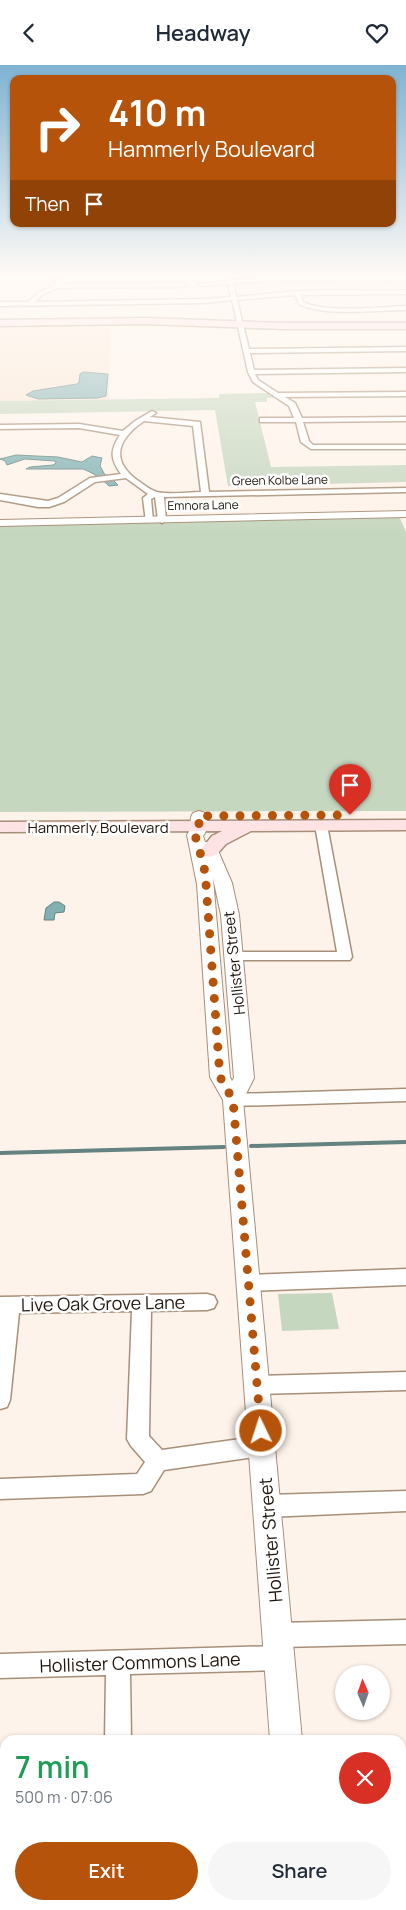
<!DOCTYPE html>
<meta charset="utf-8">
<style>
:root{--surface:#fff;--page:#f6f6f7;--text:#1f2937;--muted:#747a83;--accent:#b45309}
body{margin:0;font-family:Manrope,sans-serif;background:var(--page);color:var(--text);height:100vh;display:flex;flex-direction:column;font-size:19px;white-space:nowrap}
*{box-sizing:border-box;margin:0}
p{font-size:16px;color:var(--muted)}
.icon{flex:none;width:28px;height:28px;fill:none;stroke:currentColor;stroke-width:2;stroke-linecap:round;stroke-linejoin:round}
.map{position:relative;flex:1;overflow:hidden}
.details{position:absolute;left:0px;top:1670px;width:406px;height:175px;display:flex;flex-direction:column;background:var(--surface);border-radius:15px 15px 0 0;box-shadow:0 1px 4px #0004}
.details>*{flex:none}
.hud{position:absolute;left:10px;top:10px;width:386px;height:152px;border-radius:10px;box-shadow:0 1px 4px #0004;background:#b45309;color:#fff;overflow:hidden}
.needle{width:32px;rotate:358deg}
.tools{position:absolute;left:335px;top:1600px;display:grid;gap:10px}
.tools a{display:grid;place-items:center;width:55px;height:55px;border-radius:50%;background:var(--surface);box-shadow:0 1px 4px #0004;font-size:25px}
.pin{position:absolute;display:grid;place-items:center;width:42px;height:42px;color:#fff;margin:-51px -21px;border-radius:50% 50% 50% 0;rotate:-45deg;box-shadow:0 0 5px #0007}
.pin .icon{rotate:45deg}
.me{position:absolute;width:55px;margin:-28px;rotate:356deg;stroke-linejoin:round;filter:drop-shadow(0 0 4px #0008)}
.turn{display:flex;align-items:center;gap:18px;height:105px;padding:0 15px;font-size:22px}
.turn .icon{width:65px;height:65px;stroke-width:2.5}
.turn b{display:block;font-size:35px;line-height:42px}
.then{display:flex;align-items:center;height:48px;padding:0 15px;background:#0003;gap:10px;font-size:19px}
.round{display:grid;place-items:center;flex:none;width:52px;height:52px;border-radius:26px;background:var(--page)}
.headline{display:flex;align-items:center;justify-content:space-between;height:85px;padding:0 15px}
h1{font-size:30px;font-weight:600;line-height:38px;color:#1e9e55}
.button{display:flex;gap:10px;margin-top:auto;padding:10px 15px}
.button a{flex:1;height:58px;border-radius:30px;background:var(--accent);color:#fff;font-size:20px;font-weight:600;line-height:58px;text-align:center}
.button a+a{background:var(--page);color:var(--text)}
header{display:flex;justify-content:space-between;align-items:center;height:65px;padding:0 15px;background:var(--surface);font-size:22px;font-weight:600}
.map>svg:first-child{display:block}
.built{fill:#fae7d4}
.green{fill:#c6d7bf}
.water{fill:#81b1b3;stroke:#648281}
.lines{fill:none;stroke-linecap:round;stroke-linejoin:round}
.stream{stroke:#648281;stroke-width:4}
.minor-casing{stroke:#a78f78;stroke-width:3}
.tertiary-casing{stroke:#a78f78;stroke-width:2}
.secondary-casing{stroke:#a78f78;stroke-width:3}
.minor{fill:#fff;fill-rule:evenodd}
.tertiary{fill:#fff;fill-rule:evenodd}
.secondary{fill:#fee3e5;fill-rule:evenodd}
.route{stroke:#b45309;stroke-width:9;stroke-dasharray:0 16.2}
.labels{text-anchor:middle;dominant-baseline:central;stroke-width:5;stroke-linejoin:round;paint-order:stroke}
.far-street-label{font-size:12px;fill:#1f160d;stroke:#fff}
.street-label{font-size:15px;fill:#1f160d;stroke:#fff}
.near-street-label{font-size:18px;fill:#1f160d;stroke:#fff}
</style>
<header><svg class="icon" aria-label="back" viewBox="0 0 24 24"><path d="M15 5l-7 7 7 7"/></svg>Headway<svg class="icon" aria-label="heart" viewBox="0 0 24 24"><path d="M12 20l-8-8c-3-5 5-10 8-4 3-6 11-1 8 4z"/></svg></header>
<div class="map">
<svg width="406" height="1845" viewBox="0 0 406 1845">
<rect width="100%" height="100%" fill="#fef3ea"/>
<path class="built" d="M111,261L109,335L0,336V263Z"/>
<g class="green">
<path d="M270,328L277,333H267V337H255L271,402L406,400V417L228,421L215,345L0,349V336L219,333V329Z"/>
<path d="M399,451L406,467V746L0,747V461Z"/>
<path d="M332,1228L339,1264L282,1266L278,1229Z"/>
</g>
<g class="water">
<path d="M83,307L108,309L106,331L98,333L38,334L26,330L33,326L77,319L79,317L80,309Z"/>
<path d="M16,390L58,392L82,397L92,391L102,393L100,401L105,410H108L118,420L109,421C101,413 93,408 83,404H26L30,402L53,400L56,398L55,396L25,394L7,400L5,396L0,394Z"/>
<path d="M54,837H59L65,841L64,847L55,848L54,855H44L46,843Z"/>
</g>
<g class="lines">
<g class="stream">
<path d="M251,1081L406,1077"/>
<path d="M0,1088L224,1082"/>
</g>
<defs>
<g id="minor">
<path d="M57,210H63L59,219L184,218L187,220L184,222L57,223L42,230L35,237L205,234L231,232L228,219L202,221L199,219L227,216L225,210H231L232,215L284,211L406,212V216L284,215L233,218L236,232L297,226L406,225V229L301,230L303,237C325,248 380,242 406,241V245C377,245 323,252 299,239L295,230L237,235L249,284L406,282V286L250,288L254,305L406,303V307L255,309L258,315L278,328L406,327V331L285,332L295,338L302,353L406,352V356L303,357L309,376L313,380H406V384H311L301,377L296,357H260V353H294L289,341L253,317L248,307L232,235L205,238L0,241V237H28L38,228L54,220Z"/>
<path d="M152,346L156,348L150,352L200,357L209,427L406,423V427L164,432L166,455L162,458L158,455L155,432L151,434L153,455L146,457L143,433L148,429L126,413L95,417L64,437L49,442H38L0,435V429L48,436L58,433L90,413L121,409C110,394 110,385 120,370L79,363L0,364V360L79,359L123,366L135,356ZM144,356L193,361L201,427C187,427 171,430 157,427C150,425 143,419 137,415C109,394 119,373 144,356Z"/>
<path d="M321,756L327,760L352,892L350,895H229L227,892L229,889L234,887H337L315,760Z"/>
<path d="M406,1024V1036L233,1041L227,1039L225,1035L227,1031L233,1029Z"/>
<path d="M406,1204V1220L248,1226L241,1224L239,1218L241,1212L248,1210Z"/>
<path d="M207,1229L214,1231L217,1237L214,1243L207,1245L151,1246L149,1371L162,1385L262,1371L269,1374L273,1381L269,1388L262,1391L164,1405L151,1426L143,1429L0,1434V1414L137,1409L145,1397L131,1381L127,1374L132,1246L19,1248L10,1335L7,1342L0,1344V1232Z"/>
<path d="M406,1307V1325L257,1329L250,1326L247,1320L250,1314L257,1311Z"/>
<path d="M406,1426V1446L267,1452L259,1448L256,1441L259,1434L267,1430Z"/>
<path d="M406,1555V1579L282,1582L288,1585L292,1593L288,1601L280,1605L130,1609L131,1675H105L106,1610L0,1613V1589L276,1581L270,1578L266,1570L270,1562L278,1558Z"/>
</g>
<g id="tertiary">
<path d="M406,446V452L0,461V455Z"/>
<path d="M199,746L205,748C209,754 208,765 203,771L205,777L214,778L216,781L232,818L239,850L254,1013L243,1035L302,1675H270L223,1035L210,1012L197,819L187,770C193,762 188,755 193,748ZM213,813L221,850L234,1013L232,1016L230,1012Z"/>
<rect x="283" y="1840" width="34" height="5"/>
</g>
<g id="secondary">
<path d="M146,253L285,258H406V264H285L146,259L0,261V255Z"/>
<path d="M406,755V765L251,766L226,779L216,790L209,792L202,790L200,786L212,771L222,766L0,767V757Z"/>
</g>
</defs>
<use href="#minor" class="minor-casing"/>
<use href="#tertiary" class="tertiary-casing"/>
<use href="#secondary" class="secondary-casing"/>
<use href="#minor" class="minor"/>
<use href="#tertiary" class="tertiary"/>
<use href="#secondary" class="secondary"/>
</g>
<linearGradient id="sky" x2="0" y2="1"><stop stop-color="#7fb3d3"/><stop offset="0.45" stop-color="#fffaf6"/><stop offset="1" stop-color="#fffaf6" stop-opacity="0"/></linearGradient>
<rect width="406" height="469" fill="url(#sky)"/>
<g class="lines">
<path class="route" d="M261,1366L233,1035L220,1012L206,819L204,801L195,770L199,766V751L350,750"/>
</g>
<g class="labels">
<g class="far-street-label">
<text transform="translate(280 415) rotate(-1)">Green Kolbe Lane</text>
<text transform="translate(203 440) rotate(-1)">Emnora Lane</text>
</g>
<g class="street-label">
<text x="98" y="762">Hammerly Boulevard</text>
<text transform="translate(234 898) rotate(-96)">Hollister Street</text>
</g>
<g class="near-street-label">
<text transform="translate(103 1238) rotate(-1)">Live Oak Grove Lane</text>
<text transform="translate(270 1475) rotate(-95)">Hollister Street</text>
<text transform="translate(140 1597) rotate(-2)">Hollister Commons Lane</text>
</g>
</g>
</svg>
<div class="tools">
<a><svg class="needle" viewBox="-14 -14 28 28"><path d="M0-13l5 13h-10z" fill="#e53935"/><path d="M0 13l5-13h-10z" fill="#747a83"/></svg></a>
</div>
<div class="pin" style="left:350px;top:750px;background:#d93025"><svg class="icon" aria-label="arrive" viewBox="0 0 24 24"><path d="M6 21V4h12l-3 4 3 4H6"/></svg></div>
<svg class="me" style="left:261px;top:1366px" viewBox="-20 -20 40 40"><circle r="17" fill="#b45309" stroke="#fff" stroke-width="3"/><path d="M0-11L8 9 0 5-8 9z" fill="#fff"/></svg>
<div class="hud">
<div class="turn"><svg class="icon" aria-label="right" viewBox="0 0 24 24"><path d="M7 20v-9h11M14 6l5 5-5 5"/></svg><div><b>410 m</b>Hammerly Boulevard</div></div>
<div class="then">Then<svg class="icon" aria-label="arrive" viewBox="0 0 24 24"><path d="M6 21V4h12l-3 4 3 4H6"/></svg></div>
</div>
<section class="details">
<div class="headline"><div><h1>7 min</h1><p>500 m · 07:06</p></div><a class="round" style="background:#d93025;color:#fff"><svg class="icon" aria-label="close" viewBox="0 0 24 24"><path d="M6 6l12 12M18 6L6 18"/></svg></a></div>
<div class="button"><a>Exit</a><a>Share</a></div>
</section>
</div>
